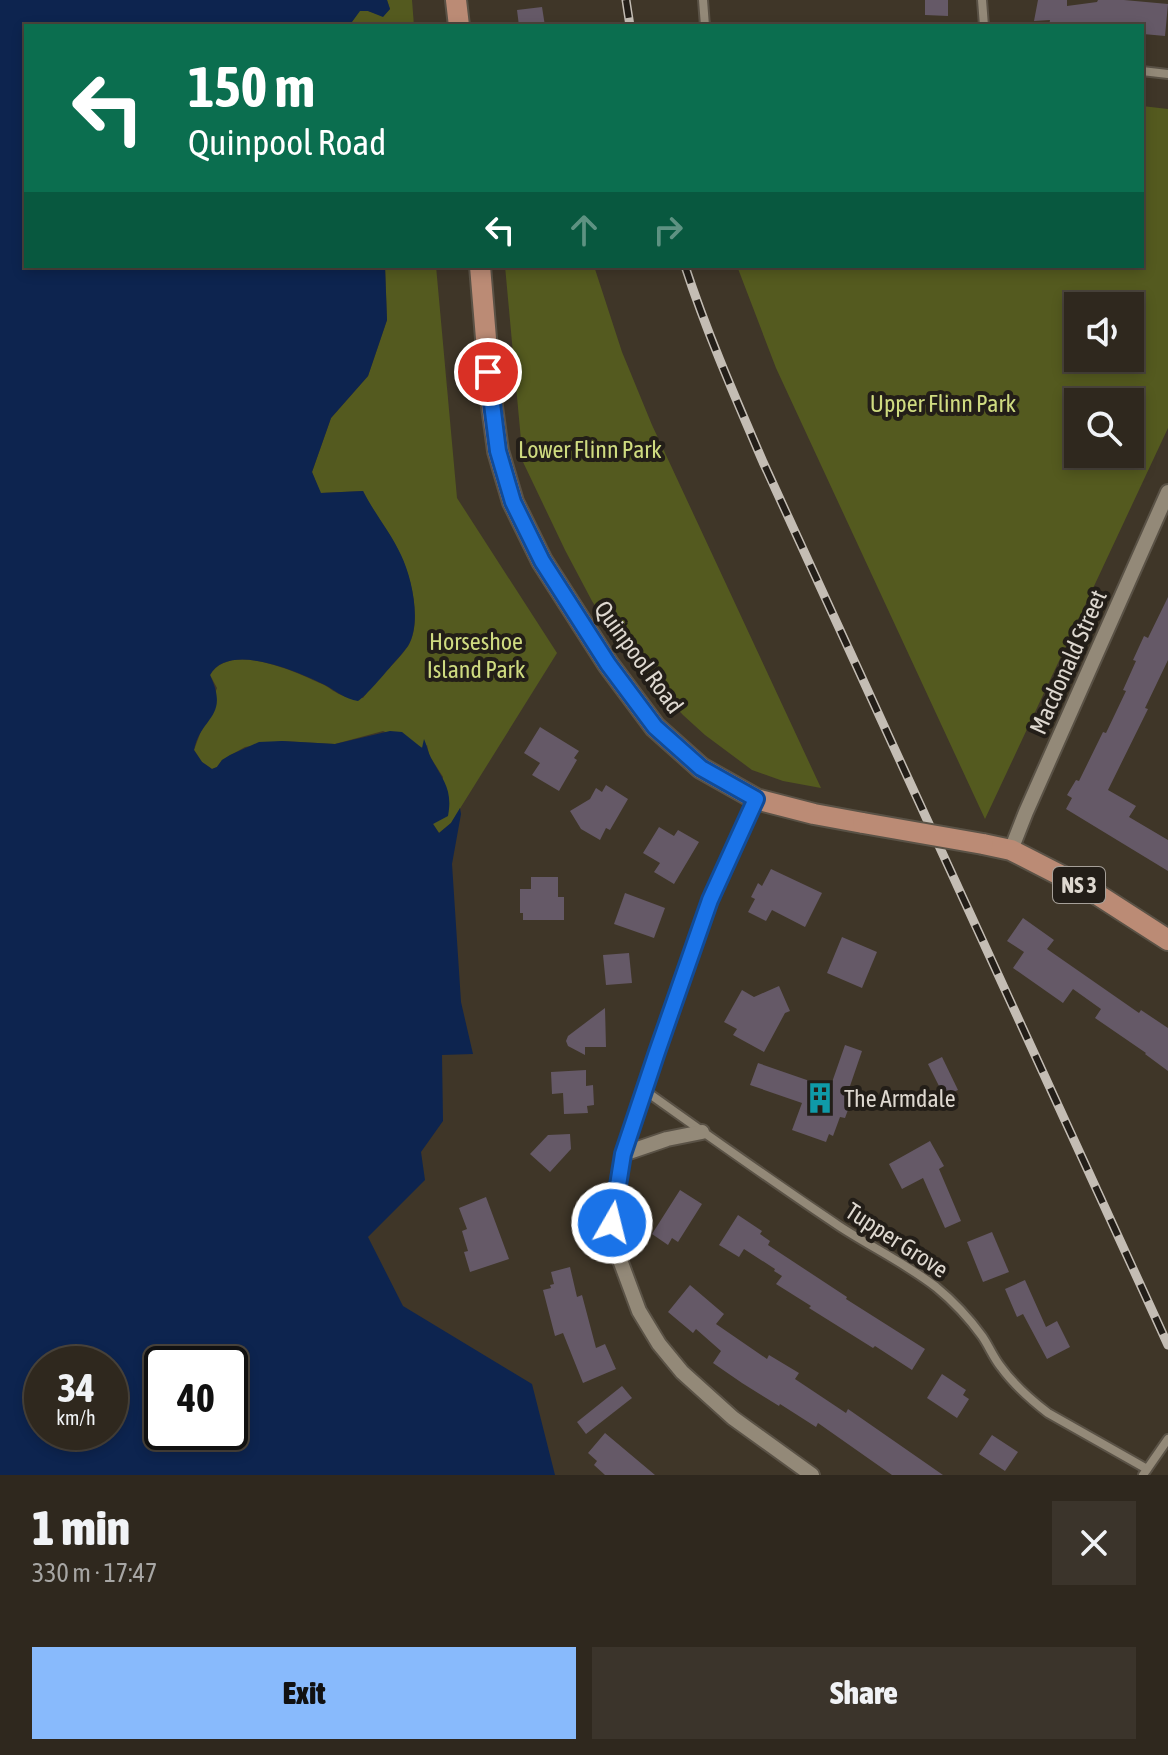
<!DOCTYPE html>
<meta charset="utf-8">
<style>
:root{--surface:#2f281e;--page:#3b342b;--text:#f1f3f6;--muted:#a7a6a4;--line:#4a443c;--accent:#88bafc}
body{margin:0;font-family:"Asap Condensed",sans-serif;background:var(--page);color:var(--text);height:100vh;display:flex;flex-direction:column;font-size:30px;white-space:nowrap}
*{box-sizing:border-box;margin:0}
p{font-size:26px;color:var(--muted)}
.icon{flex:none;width:44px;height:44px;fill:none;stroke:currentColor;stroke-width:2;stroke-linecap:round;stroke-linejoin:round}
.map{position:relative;height:1475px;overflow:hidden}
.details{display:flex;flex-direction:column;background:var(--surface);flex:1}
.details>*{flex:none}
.banner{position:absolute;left:24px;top:24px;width:1120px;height:244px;border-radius:0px;box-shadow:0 4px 12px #0003,0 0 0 2px var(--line);background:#0b6e4f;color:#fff;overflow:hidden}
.controls{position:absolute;left:1064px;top:292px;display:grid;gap:16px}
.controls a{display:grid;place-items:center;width:80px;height:80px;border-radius:0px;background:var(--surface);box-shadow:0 4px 12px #0003,0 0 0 2px var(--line);font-size:40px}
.speed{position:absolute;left:24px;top:1346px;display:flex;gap:16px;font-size:40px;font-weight:700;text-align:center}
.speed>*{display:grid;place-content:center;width:104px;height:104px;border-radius:50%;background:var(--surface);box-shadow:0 4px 12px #0003,0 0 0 2px var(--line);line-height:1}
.speed small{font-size:20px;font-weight:400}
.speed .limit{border:4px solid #111;border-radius:12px;background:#fff;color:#111}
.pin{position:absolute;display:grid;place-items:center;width:68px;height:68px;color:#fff;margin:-34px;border:4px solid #fff;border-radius:50%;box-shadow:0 2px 8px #0007}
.me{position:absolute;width:88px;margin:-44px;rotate:8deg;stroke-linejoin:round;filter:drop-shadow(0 0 6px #0008)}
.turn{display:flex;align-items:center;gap:28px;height:168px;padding:0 32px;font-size:36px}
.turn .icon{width:104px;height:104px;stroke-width:2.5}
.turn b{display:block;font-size:56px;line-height:68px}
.lanes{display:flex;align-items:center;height:76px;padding:0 32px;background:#0003;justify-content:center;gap:40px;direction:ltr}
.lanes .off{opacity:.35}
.round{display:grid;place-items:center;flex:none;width:84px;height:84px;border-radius:0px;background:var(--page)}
.overview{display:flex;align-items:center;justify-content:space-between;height:136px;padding:0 32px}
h1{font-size:48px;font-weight:800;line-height:60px}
.button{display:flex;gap:16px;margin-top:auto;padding:16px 32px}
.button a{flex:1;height:92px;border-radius:0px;background:var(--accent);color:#111;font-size:32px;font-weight:800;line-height:92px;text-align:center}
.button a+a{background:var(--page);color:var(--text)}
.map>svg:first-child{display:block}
.green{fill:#545a1f;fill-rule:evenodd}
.water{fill:#0d244f;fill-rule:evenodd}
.building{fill:#655967}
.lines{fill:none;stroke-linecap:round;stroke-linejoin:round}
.minor-casing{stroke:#5a5246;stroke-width:12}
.tertiary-casing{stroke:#5a5246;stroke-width:18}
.primary-casing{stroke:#5a5246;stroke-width:24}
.minor{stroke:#938978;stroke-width:8}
.tertiary{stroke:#938978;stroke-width:14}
.primary{stroke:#bb8b75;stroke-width:20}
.rail-casing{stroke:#c4bdb4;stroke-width:9}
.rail{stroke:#231e18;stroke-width:6;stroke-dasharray:18;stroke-linecap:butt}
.primary-bridge-casing{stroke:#5a5246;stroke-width:24;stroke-linecap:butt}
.primary-bridge{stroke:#bb8b75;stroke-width:20}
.route-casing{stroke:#114b97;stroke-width:20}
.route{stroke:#1a73e8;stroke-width:14}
.labels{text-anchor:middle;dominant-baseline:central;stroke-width:8;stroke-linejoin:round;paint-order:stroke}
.shield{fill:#231e18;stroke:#a6a099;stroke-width:2}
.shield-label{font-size:22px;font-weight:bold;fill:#ded8d0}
.park-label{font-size:24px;fill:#cfdb80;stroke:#231e18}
.street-label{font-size:24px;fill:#ded8d0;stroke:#231e18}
.poi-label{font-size:24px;fill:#ded8d0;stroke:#231e18;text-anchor:start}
</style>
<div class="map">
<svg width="1168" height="1475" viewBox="0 0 1168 1475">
<rect width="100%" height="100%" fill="#3f3628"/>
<g class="green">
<path d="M387,0H412L414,26H349L359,11H368L383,16L390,9Z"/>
<path d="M1142,106L1168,109V428L985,819L776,368L737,266H1142ZM1078,306H1130V358H1078ZM1130,402V454H1078V402Z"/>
<path d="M385,266H436L457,498L557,653L451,823L439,833L433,824L443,777L429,755L427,745L423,748L383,731L335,744L282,741L245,747L222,760L217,767L212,769L202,762L194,750L217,688L210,675C230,641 296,672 322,684C329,687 336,694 344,696C350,698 357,697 363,698C376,679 395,665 408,646C422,623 412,579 401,556C391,533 374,514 363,491L320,493L312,472L331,418L368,376L387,320Z"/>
<path d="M505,266H594L622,352L652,425L821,788L783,781L752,770L705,735L683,715L643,673L608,626L592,601L565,550L523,462Z"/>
</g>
<path class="water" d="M0,0H387L390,9L383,17L368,11H360L349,26H26V266H385L387,320L368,376L331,418L312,472L321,493L363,491C374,513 391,533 401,555C412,578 422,623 408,646C403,653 397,659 392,665C386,672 365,697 358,701C345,699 336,691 325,685C299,672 229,641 210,675C230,718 201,716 194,750L202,762L212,769L217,767L222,760L230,755L259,742L282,741L335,744L390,731L402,732L422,748L424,739C427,746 428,752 431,758C443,780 453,789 448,816L433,824L439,833L451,823L460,808L461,814L452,864L461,1002L473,1054L442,1055L443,1121L421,1152L425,1180L368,1237L403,1306L532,1384L555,1475H0ZM42,1364H110V1432H42ZM162,1364H230V1432H162Z"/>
<g class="building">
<path d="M925,0H948V16L925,15Z"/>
<path d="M1038,0H1067V6L1097,2L1098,0H1124L1168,4L1165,36L1143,34L1144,26H1070V23L1049,26L1050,20L1034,21Z"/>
<path d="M542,7L545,26H519L517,10Z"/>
<path d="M1168,597V660L1145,708L1148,709L1108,790L1136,806L1129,817L1168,840V871L1066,809L1072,798L1067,795L1076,780L1079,781L1103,732L1106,733L1126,691L1123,690L1136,661L1133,660L1144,636L1148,638Z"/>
<path d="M540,727L579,751L574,758L577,760L559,791L532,775L540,763L524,753Z"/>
<path d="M606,785L628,799L610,830L606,828L600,840L581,829L570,811L590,799L596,788L602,792Z"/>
<path d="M659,827L674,836L678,830L699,842L674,884L654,872L660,863L643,853Z"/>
<path d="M771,869L822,893L805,927L772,910L766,921L748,912L755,899L751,897L758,883L762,886Z"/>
<path d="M531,877H558V897H564V920H523V913H520V889H531Z"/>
<path d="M625,893L665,908L654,938L614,924Z"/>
<path d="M1023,918L1054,940L1047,949L1139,1013L1141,1010L1168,1028V1071L1145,1054L1146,1053L1095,1018L1101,1009L1073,989L1063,1003L1013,968L1024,952L1007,941Z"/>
<path d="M842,937L877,952L862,988L827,973Z"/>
<path d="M629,953L632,983L606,985L603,955Z"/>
<path d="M779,986L790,1011L785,1013L764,1052L733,1035L737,1029L724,1022L742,990L754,997Z"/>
<path d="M605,1008L606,1047H585V1055L568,1046L566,1041L568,1036Z"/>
<path d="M845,1045L862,1051L850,1086L856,1088L845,1118L840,1117L833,1136L829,1134L826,1142L792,1130L802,1103L750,1085L758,1063L830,1088Z"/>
<path d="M942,1057L958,1090L944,1096L928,1064Z"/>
<path d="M586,1070V1086L593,1085L594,1105L587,1106L588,1113L564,1114L563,1093L552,1094L551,1072Z"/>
<path d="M570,1134L571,1149L550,1172L530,1154L548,1135Z"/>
<path d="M930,1141L944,1166L939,1169L961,1221L945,1228L923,1178L902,1189L889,1164Z"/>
<path d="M680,1190L702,1204L678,1242L672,1238L668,1245L652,1234Z"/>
<path d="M486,1197L509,1259L470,1272L464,1252L468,1251L462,1231L467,1229L459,1208Z"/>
<path d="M738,1215L762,1231L760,1234L770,1241L768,1245L847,1297L846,1299L925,1349L912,1370L875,1346L873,1348L809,1308L811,1306L776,1284L782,1276L774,1271L775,1269L744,1249L739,1257L719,1245Z"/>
<path d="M992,1232L1009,1272L983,1282L967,1242Z"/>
<path d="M570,1267L577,1297L582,1295L596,1348L605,1344L616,1369L583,1383L563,1333L555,1336L543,1290L551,1288L550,1285L554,1284L551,1272Z"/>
<path d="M1025,1280L1046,1327L1057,1321L1070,1347L1047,1359L1023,1314L1017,1317L1005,1289Z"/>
<path d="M690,1285L724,1314L716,1324L767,1359L769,1355L799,1373L795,1379L846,1413L848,1409L943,1475H892L818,1423L816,1427L780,1404L779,1406L742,1383L713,1363L721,1351L696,1329L693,1333L668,1312Z"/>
<path d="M942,1374L966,1390L963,1395L969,1399L957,1418L927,1398Z"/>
<path d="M622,1386L632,1398L586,1434L577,1422Z"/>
<path d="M605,1433L655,1475H605L594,1465L597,1461L588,1453Z"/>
<path d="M992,1435L1018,1452L1005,1471L979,1454Z"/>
</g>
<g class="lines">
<defs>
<g id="minor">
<path d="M703,0L705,26"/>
<path d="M982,0L984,26"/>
<path d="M1142,71L1168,74"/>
<path d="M644,1090C709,1136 773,1182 839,1226C871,1247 905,1263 936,1287C953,1301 969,1318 982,1336C989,1346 993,1357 1001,1367C1014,1385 1031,1400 1048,1413L1147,1469"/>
<path d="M1143,1475L1168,1439"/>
</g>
<g id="tertiary">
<path d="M756,799L710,900L657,1052L623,1154L612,1223L620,1260L639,1311L659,1344L682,1372L733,1418L812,1475"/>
<path d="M1011,850L1026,812L1168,492"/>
<path d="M623,1154L667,1139L702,1132"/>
</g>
<g id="primary">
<path d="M456,0L459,26"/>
<path d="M480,266L491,399L498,451L513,502L542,561L608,664L655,727L701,768L756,799L814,814L863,823"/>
<path d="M983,844L1011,850L1095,893L1168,940"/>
</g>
</defs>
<use href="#minor" class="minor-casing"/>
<use href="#tertiary" class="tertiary-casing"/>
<use href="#primary" class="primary-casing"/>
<use href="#minor" class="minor"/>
<use href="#tertiary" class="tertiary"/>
<use href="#primary" class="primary"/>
<defs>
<g id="rail">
<path d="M626,0L630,26"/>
<path d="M685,266C707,333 735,397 763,462L1168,1345"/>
</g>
</defs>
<use href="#rail" class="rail-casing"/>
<use href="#rail" class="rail"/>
<defs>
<path id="primary-bridge" d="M863,823L983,844"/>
</defs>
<use href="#primary-bridge" class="primary-bridge-casing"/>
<use href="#primary-bridge" class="primary-bridge"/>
</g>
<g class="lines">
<defs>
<path id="route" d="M488,372L498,451L513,502L542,561L608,664L655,727L701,768L756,799L710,900L657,1052L623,1154L612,1223"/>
</defs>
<use href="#route" class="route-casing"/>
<use href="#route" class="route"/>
</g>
<defs>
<symbol id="building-bare" viewBox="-9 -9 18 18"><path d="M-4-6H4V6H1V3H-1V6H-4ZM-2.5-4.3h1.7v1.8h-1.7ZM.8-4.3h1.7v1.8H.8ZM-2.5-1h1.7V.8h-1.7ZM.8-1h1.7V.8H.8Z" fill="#0f9aa8" stroke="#231e18" stroke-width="2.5" paint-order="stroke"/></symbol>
</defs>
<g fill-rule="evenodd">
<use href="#building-bare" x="798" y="1076" width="44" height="44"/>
</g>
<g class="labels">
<rect class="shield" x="1053" y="867" width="52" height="36" rx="6"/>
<g class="shield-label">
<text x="1079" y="885">NS 3</text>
</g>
<g class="park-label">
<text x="943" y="403">Upper Flinn Park</text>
<text x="590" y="449">Lower Flinn Park</text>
<text x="476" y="641">Horseshoe<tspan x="476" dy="28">Island Park</tspan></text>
</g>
<g class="street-label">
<text transform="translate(639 657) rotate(54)">Quinpool Road</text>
<text transform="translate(1068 662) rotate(-66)">Macdonald Street</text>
<text transform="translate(897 1240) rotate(33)">Tupper Grove</text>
</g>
<g class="poi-label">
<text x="844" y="1098">The Armdale</text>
</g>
</g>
</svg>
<div class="controls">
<a><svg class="icon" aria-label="sound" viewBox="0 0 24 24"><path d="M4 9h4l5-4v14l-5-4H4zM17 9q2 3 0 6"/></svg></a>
<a><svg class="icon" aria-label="search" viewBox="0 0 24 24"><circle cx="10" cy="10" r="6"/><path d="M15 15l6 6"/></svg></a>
</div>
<div class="speed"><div>34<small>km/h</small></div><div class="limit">40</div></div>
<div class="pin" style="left:488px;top:372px;background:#d93025"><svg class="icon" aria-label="arrive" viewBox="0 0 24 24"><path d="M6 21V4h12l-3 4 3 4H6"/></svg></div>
<svg class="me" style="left:612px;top:1223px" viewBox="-20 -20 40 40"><circle r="17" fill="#1a73e8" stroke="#fff" stroke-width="3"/><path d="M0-11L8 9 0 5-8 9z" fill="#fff"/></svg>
<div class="banner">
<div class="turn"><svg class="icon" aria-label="left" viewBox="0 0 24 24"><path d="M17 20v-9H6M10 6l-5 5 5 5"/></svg><div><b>150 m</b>Quinpool Road</div></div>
<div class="lanes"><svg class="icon" aria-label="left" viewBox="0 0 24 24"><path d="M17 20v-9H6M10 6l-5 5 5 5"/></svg><svg class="icon off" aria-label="ahead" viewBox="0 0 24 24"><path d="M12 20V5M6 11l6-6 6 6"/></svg><svg class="icon off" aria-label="right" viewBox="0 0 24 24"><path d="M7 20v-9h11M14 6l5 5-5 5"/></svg></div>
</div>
</div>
<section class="details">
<div class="overview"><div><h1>1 min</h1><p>330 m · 17:47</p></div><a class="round"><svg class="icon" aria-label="close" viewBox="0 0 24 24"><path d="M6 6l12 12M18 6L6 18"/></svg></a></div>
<div class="button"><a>Exit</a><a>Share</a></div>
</section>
